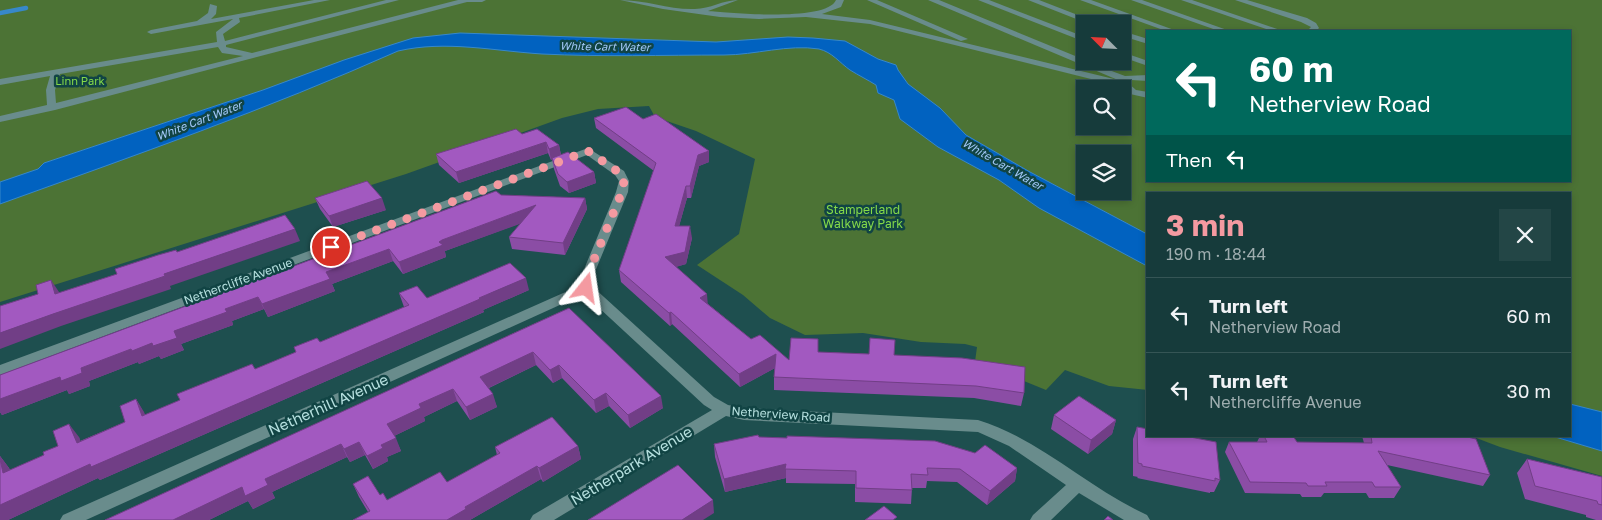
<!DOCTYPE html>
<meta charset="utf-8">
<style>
:root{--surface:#163b3b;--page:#234646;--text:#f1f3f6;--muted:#9eadaf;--line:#355555;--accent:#f49aa1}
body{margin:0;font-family:"Golos Text",sans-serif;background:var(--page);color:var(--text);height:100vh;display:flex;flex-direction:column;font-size:19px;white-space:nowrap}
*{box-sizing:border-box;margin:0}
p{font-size:16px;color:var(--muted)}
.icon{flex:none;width:28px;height:28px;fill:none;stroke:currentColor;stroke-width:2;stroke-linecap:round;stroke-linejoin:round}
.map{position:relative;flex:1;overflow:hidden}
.panel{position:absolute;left:1146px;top:192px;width:425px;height:245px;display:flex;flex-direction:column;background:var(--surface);border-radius:0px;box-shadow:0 2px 8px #0003,0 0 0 1px var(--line)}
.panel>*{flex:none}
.banner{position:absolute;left:1146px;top:30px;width:425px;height:152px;border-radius:0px;box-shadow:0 2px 8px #0003,0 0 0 1px var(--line);background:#00695c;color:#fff;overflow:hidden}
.needle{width:32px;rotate:294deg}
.controls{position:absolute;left:1076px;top:15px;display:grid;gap:10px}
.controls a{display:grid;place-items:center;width:55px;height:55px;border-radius:0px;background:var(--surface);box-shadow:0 2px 8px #0003,0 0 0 1px var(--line);font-size:25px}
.pin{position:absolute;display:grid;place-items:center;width:42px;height:42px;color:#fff;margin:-21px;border:2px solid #fff;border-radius:50%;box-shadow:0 1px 5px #0007}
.me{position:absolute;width:55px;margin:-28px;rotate:15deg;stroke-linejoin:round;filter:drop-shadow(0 0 4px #0008)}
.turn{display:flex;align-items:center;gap:18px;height:105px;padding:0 20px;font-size:22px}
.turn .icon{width:65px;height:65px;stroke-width:2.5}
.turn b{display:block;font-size:35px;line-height:42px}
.then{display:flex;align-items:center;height:48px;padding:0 20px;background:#0003;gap:10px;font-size:19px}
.round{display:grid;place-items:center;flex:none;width:52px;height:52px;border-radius:0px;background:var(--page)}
.overview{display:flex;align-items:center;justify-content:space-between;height:85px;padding:0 20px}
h1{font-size:30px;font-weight:700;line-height:38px;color:var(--accent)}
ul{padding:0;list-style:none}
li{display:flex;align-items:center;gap:15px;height:75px;padding:0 20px;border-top:1px solid var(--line)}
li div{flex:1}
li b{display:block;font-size:19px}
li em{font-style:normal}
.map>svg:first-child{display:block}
.green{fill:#4c7335;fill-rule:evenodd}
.water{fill:#0162c0;stroke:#3788c9}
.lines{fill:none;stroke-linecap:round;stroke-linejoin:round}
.stream{stroke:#3788c9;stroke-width:4.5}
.minor{fill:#698c8c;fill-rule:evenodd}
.wall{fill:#8b4da5}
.shaded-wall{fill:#713e86}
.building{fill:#a259c0;stroke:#713e86}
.route{stroke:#f49aa1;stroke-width:9;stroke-dasharray:0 16.2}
.labels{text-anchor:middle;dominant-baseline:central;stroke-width:5;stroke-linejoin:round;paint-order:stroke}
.far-water-label{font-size:11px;font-style:italic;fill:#a3c8f8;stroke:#144}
.far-park-label{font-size:11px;fill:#84d949;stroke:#144}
.park-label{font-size:12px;fill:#84d949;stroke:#144}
.street-label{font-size:12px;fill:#b6e0df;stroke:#144}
.near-street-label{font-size:15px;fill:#b6e0df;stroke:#144}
</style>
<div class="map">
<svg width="1602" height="520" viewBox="0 0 1602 520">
<rect width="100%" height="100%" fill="#1e4f4f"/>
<g class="green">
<path d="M0,0H1602V412L1570,404V194H1148L1147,234L1051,183L1147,249L1148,390L1109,386L1065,370L1046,390L1019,379L974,369L977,347L965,344L921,342L863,333L805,335L770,318L743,295L697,265L739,234L755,159L696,131L655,117L649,106L598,109L562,118L406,174L0,302ZM1085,24H1122V61H1085ZM1148,31H1570V181H1148ZM1085,89H1122V126H1085ZM1085,154H1122V191H1085Z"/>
<path d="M1471,436H1552L1602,451V476L1500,447Z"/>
</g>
<g class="water">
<path d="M460,33L716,42L788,37L813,38L845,41L878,59L896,65L898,70L908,84L940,108L966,135L1030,172L1147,234V266L1039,208L999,180L938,147L900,119L894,100L878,93L876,85C868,80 858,75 850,70C840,63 832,52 819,49C788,44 755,55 724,55C663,55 602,57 542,54C494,51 446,40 398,51C268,109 133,156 0,204V182L38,169L44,163L263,90L344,60L413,38Z"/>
<path d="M1570,404L1602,412V451L1552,436H1570Z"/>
</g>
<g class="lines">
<path class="stream" d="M0,13L26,8"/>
<g class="minor">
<path d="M314,0H330L239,18L240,22L223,34L225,41L386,0H399L226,45V47L252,53L458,0H486L482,2H467L55,110L0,122V116L47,105L46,90L50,76L0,85V79L217,42L216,32L233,19L151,34L147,32L151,30L197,21L208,13L210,4L217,6L216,14L211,19ZM218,47L222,53L243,56L56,103L55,90L60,74Z"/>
<path d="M620,0C646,0 670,10 695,9C710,9 723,0 738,0L708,11C729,13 827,22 836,0H844L841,7L822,14L870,20L1118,80L928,0H939L1085,60V61L1125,76L1148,75V81L1131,80L1127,82L1136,90L1148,92V98L1130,94L1119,86L870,24L806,17L759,19L720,17L663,9Z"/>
<path d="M867,0H877L968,39L961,41Z"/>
<path d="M978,0H989L1085,37V42Z"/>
<path d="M1028,0H1039L1101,24H1089Z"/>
<path d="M1080,0H1091L1177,31H1166Z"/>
<path d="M1131,0H1142L1230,31H1219Z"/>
<path d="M1181,0H1192L1283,31H1272Z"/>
<path d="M1235,0H1247L1307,18L1316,23L1319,28L1316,31H1307L1311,27L1301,22Z"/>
<path d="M1122,31L1148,39V44L1122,36Z"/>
<path d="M1122,52L1148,61V66L1122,57Z"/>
<path d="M588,148L624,171L629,181L628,192L592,279L593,287L714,397L728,405L744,408L978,420C1040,439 1088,488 1147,515L1150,520H1124L1079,493L1051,520H1030L1033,515L1066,485L1009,446L978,432L744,420L726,416L554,520H530L533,515L712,410L704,405L584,294L86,520H60L63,515L579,286L580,279L616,192L619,181L615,175L587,155L0,375V365Z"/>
</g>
</g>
<g class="wall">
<path d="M594,118L643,119L709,151V162L699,166L691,198H687L679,226L692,238L686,264L675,267L708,304L751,339L789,360L818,352L894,355L1024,393L1021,406L974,398L774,390V377L775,368L740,387L672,324L670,326L621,282L619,270L654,171L596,128Z"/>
<path d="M522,134L559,145L561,155L594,172L596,183L569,193L560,186L554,169L552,159L551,160L548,153L459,183L439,165L436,154Z"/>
<path d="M501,195L585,198L587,209L565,255L512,249L509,237L521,223L445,251V252L446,257L403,274L393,261L332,284L335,291L268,317L264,309L232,321L233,325L181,344L184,350L161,359L159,356L139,364L138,362L89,381L90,386L69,394L67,390L2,415L0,412V375Z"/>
<path d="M315,198L386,210L333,227L320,209Z"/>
<path d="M529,290L483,310L484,312L100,480L98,478L8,520H0V456L9,468L10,470L44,455L79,437L80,441L125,422L136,399L145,415L296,352L294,347L320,342L404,307L399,293L427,298Z"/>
<path d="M569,308L663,408L630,428L609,406L596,413L562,378L553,383L536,365L489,388L497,407L470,420L457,401L424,417L425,421L394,436L401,451L387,457L388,461L373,469L365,455L350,462L347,457L272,492L275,498L253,509L248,501L209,520H105Z"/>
<path d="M1054,415L1116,420L1112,434L1088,454L1051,429Z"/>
<path d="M1137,427L1220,480L1214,492H1210V493L1137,478L1138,477L1133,476V439Z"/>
<path d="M1260,436H1293L1297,442L1364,443L1362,436H1463L1490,475L1483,486L1387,465L1401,487L1394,498H1369L1366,493H1324L1321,497H1302L1300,494L1245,493L1225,452L1229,442H1257Z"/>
<path d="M759,437L1017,468L1015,481L987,505L957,482L927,481L926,488H912L911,504L855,502V484L786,483V478L725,492L715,457L714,444Z"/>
<path d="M578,446L581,459L543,482L541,479L470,520L368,512L359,497L353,484L380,495L387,500L447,482L497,455L495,447Z"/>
<path d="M1527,459L1602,477V520H1596L1586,517V515L1525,499L1517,473Z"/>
</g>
<g class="shaded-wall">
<path d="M546,142L548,153L459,183L456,172Z"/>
<path d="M559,145L561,156L551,160L549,149Z"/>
<path d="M709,151V162L699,166L691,198L690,186L698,155Z"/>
<path d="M594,172L596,183L569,193L567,182Z"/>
<path d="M686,186L687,198L676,237L675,226Z"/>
<path d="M382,198L386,210L333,227L329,216Z"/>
<path d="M585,198L587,209L565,255L563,243Z"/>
<path d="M536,205L539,217L445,251V252L446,257L403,274L399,262L442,240Z"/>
<path d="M690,226L692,238L686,264L666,270L665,257Z"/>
<path d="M295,229L300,241L170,286L171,289L61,326L0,349V333L164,274Z"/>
<path d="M389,249L393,261L332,284L335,291L268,317L262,304L326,272Z"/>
<path d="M526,278L529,290L483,310L484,312L100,480L98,478L8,520H0V505L90,464Z"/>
<path d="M51,280L59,292L63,307L55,294Z"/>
<path d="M707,294L708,307L700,298Z"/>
<path d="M258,297L264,309L232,321L233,325L181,344L184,350L161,359L159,356L139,364L138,362L89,381L90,386L69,394L67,390L2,415L0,412V399L131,349L225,309Z"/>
<path d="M671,312L672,324L670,326L669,313Z"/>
<path d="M533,352L536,365L484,390L480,377Z"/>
<path d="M776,354L777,367L740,387L739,374Z"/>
<path d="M559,365L562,378L553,383L550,370Z"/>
<path d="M453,389L457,401L424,417L425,421L392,437L387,424L419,404Z"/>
<path d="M606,393L609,406L596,413L594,400Z"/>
<path d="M493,394L497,407L470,420L466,407Z"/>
<path d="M661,396L663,408L630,428L628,415Z"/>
<path d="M136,399L144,412L150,429L142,416Z"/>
<path d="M1116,420L1112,434L1088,454L1091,440Z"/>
<path d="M69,424L79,437L86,456L77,443Z"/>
<path d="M396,438L401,451L387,457L388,461L373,469L367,456L381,445Z"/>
<path d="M359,442L365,455L350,462L344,449Z"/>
<path d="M341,444L347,457L272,492L275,498L253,509L248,501L209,520H173L242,487L265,479Z"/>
<path d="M578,446L581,459L543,482L539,468Z"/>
<path d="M0,456L9,468L14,486L3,473L0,459Z"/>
<path d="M786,464V478L725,492L724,479Z"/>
<path d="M537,466L541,479L470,520H447L465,507Z"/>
<path d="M1017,468L1015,481L987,505L990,491Z"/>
<path d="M713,500L714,513L703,520H682Z"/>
</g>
<g class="building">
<path d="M626,107L643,119L656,114L709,151L698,155L690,186H686L675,226H690L685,252L665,257L707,294L700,298L751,339L760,335L789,360L791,338L818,339V352L869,354L870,338L895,340L894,355L962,358L1025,367L1024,393L976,386L774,377L776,354L739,374L671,312L669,313L619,270L656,163L594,118Z"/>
<path d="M516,129L522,134L537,129L559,145L549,149L546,142L456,172L436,154Z"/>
<path d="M568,152L594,172L567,182L558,174L552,158Z"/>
<path d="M367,181L382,198L329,216L315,198Z"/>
<path d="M496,191L501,195L585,198L563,243L509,237L536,205L442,240L439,242L443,245L399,262L389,249L326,272L330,279L262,304L258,297L225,309L227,312L174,331L177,338L153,346L152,343L132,351L131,349L81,368L82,373L61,381L60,377L0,399V375Z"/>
<path d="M285,215L295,229L164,274L165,276L53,314L0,333V306L38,294L36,285L51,280L55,294L117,274L115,269L158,255L176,250L177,252Z"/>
<path d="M510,263L526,278L479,298L480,299L91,467L90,464L0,505V459L3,473L44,455L43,452L58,446L53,431L69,424L77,443L125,422L120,406L136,399L142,416L180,400L177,394L252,364L255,369L296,352L294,347L317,338L320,342L409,305L399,293L417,286L427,298Z"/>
<path d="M569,308L661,396L628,415L606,393L594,400L559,365L550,370L533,352L480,377L493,394L466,407L453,389L419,404L421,408L387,424L396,438L381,445L383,448L367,456L359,442L344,449L341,444L265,479L268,485L245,496L242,487L173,520H105Z"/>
<path d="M1079,396L1116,420L1091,440L1054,415Z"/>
<path d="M552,417L578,446L539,468L537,466L465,507L466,509L447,520H353L370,511L353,484L368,476L380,495L383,493L387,500L440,472L447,482L500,453L495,447Z"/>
<path d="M1137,427L1148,429V436H1185L1216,442L1220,480L1215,478V481L1142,466V464L1138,463Z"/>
<path d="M758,435L759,437L787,438V436L935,441L975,453L985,445L1017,468L990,491L960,469L927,468L928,475L911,474L912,490L856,488V471L785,469L786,464L724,479L714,444Z"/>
<path d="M1264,436H1293L1297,442L1372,443L1371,436H1463L1476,439L1490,475L1378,451L1401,487H1375L1372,482H1325L1327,486H1308L1306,483L1250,482L1229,442H1267Z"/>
<path d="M1527,459L1602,477V505L1598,504L1597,501L1535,486Z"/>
<path d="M678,465L713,500L682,520H588Z"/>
<path d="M884,506L897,517L893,520H865Z"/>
<path d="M1108,516L1113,520H1104Z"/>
</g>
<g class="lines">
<path class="route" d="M331,247L588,151L620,173L624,181L622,192L586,279V288"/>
</g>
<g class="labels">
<g class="far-water-label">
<text transform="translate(605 46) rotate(1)">White Cart Water</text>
<text transform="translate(199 120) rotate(-21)">White Cart Water</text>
<text transform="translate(1003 164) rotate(30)">White Cart Water</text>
</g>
<g class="far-park-label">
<text x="80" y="80">Linn Park</text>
</g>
<g class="park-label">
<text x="863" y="209">Stamperland<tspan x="863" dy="14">Walkway Park</tspan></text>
</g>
<g class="street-label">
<text transform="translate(238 281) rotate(-20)">Nethercliffe Avenue</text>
<text transform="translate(781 414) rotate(4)">Netherview Road</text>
</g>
<g class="near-street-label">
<text transform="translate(328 404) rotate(-24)">Netherhill Avenue</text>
<text transform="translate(631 465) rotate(-31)">Netherpark Avenue</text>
</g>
</g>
</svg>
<div class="controls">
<a><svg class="needle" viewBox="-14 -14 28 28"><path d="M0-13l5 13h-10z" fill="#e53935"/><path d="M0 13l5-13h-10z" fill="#9eadaf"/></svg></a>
<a><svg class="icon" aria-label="search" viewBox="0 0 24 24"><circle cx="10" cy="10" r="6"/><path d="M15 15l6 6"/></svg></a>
<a><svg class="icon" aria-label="layers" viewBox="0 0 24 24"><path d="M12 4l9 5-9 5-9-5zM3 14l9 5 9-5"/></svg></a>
</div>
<div class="pin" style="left:331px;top:247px;background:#d93025"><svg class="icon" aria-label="arrive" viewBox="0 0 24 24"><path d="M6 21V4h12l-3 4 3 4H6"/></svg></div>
<svg class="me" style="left:586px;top:288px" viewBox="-20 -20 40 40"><path d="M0-17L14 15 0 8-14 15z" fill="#f49aa1" stroke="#fff" stroke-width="4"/></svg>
<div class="banner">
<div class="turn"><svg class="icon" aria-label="left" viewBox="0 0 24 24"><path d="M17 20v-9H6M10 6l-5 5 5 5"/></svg><div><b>60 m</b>Netherview Road</div></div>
<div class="then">Then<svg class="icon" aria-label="left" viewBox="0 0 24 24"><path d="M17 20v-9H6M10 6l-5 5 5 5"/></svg></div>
</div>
<section class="panel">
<div class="overview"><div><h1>3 min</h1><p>190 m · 18:44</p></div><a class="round"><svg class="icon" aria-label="close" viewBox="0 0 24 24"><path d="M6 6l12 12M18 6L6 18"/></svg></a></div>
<ul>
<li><svg class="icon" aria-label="left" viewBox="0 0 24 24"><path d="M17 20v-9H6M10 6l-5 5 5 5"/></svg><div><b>Turn left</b><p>Netherview Road</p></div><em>60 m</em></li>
<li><svg class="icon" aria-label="left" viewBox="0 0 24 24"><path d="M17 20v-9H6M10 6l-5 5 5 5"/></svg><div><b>Turn left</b><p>Nethercliffe Avenue</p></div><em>30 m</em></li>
</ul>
</section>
</div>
